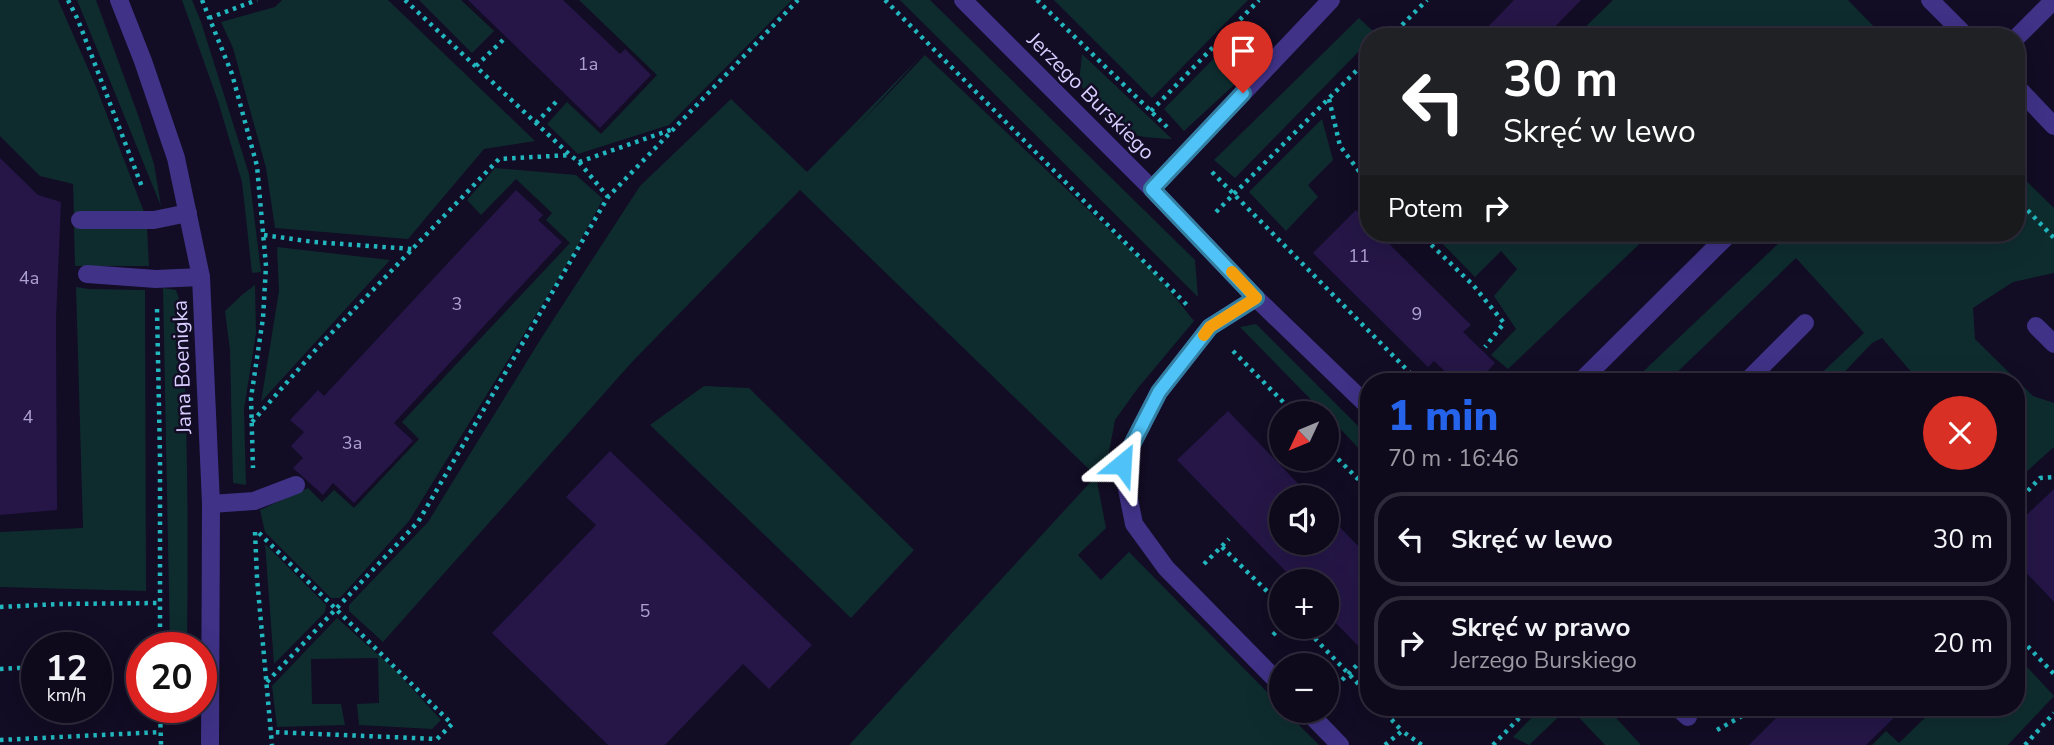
<!DOCTYPE html>
<html lang="pl">
<meta charset="utf-8">
<style>
:root{--surface:#0e091b;--page:#1c1728;--text:#f1f3f6;--muted:#9b9aa3;--line:#2e2a3a;--accent:#2563eb}
body{margin:0;font-family:"Nunito Sans",sans-serif;background:var(--page);color:var(--text);height:100vh;display:flex;flex-direction:column;font-size:26px;white-space:nowrap}
*{box-sizing:border-box;margin:0}
p{font-size:23px;color:var(--muted)}
.icon{flex:none;width:38px;height:38px;fill:none;stroke:currentColor;stroke-width:2;stroke-linecap:round;stroke-linejoin:round}
.map{position:relative;flex:1;overflow:hidden}
.panel{position:absolute;left:1360px;top:373px;width:665px;height:343px;display:flex;flex-direction:column;background:var(--surface);border-radius:28px;box-shadow:0 7px 28px #0002,0 0 0 2px var(--line)}
.panel>*{flex:none}
.guide{position:absolute;left:1360px;top:28px;width:665px;height:214px;border-radius:28px;box-shadow:0 7px 28px #0002,0 0 0 2px var(--line);background:#202124;color:#fff;overflow:hidden}
.needle{width:46px;rotate:226deg}
.tools{position:absolute;left:1269px;top:401px;display:grid;gap:14px}
.tools a{display:grid;place-items:center;width:70px;height:70px;border-radius:50%;background:var(--surface);box-shadow:0 7px 28px #0002,0 0 0 2px var(--line);font-size:35px}
.speed{position:absolute;left:21px;top:632px;display:flex;gap:14px;font-size:35px;font-weight:700;text-align:center}
.speed>*{display:grid;place-content:center;width:91px;height:91px;border-radius:50%;background:var(--surface);box-shadow:0 7px 28px #0002,0 0 0 2px var(--line);line-height:1}
.speed small{font-size:18px;font-weight:400}
.speed .limit{border:10px solid #d22;background:#fff;color:#111}
.pin{position:absolute;display:grid;place-items:center;width:60px;height:60px;color:#fff;margin:-72px -30px;border-radius:50% 50% 50% 0;rotate:-45deg;box-shadow:0 0 7px #0007}
.pin .icon{rotate:45deg}
.me{position:absolute;width:77px;margin:-38px;rotate:27deg;stroke-linejoin:round;filter:drop-shadow(0 0 5px #0008)}
.turn{display:flex;align-items:center;gap:24px;height:147px;padding:0 28px;font-size:32px}
.turn .icon{width:91px;height:91px;stroke-width:2.5}
.turn b{display:block;font-size:49px;line-height:60px}
.then{display:flex;align-items:center;height:66px;padding:0 28px;background:#0003;gap:14px;font-size:26px}
.round{display:grid;place-items:center;flex:none;width:74px;height:74px;border-radius:37px;background:var(--page)}
.summary{display:flex;align-items:center;justify-content:space-between;height:119px;padding:0 28px}
h1{font-size:42px;font-weight:800;line-height:52px;color:var(--accent)}
ul{padding:0;list-style:none}
li{display:flex;align-items:center;gap:21px;height:94px;margin:0 14px 10px;padding:0 14px;border:4px solid var(--line);border-radius:28px}
li div{flex:1}
li b{display:block;font-size:26px}
li em{font-style:normal}
.map>svg:first-child{display:block}
.green{fill:#0e2c2e}
.building{fill:#251647}
.lines{fill:none;stroke-linecap:round;stroke-linejoin:round}
.path{stroke:#22b7bf;stroke-width:4.5;stroke-dasharray:3.5 5;stroke-linecap:butt}
.minor{stroke:#3f3287;stroke-width:18}
.route-casing{stroke:#337fa1;stroke-width:18}
.route{stroke:#4fc3f7;stroke-width:12}
.slow{stroke:#f59e0b;stroke-width:12}
.labels{text-anchor:middle;dominant-baseline:central;stroke-width:5;stroke-linejoin:round;paint-order:stroke}
.number-label{font-size:18px;fill:#aca0d1}
.street-label{font-size:21px;fill:#d9ceff;stroke:#120c24}
</style>
<div class="map">
<svg width="2054" height="745" viewBox="0 0 2054 745">
<rect width="100%" height="100%" fill="#120c24"/>
<g class="green">
<path d="M0,0H58L97,89L144,212L74,214L73,184L40,176L0,136Z"/>
<path d="M77,0H96L138,115L154,164L161,206Z"/>
<path d="M182,0H192L201,22L249,174L261,272L252,273L242,182L218,101Z"/>
<path d="M282,0H388L535,141L484,149L408,239L275,228L266,168L233,48L221,22L275,7Z"/>
<path d="M419,0H461L494,31L472,53Z"/>
<path d="M579,0H792L669,125L578,154L547,124L567,102L601,134L657,75Z"/>
<path d="M900,0H930L1195,260L1198,297Z"/>
<path d="M1054,0H1248L1152,98Z"/>
<path d="M1613,0H1848L1884,37H1575Z"/>
<path d="M1359,18L1376,34L1374,37H1368V42L1235,178L1214,160Z"/>
<path d="M1225,47L1249,71L1184,131L1164,109Z"/>
<path d="M1082,54L1172,139C1156,138 1136,138 1122,130C1104,119 1092,99 1079,83Z"/>
<path d="M922,55L855,129L925,55L1158,276L1194,321L1138,388L1115,420L1105,473L1096,476L1106,528L1078,555L1101,580L1129,552L1281,706V710L1285,711L1319,745H849L1096,476L800,190L632,362L383,642L349,611V605L428,522L542,337L640,186L731,99L807,172Z"/>
<path d="M1322,119L1333,160L1308,185L1318,197L1286,231L1249,192Z"/>
<path d="M495,168L576,175L603,199L572,256L409,521L340,598H331L265,532L260,510L308,488L322,502L334,490L354,508L419,439L402,422L570,243L546,220L552,213L516,179L481,215L467,200Z"/>
<path d="M2016,171L2054,208V273L2013,282L1973,308L1975,339L2033,396L2054,403V447L2016,481V382L1919,381L1882,338L1872,343L1836,381H1813L1864,333L1796,258L1668,381H1633L1779,243L1769,233H2016Z"/>
<path d="M74,227L147,228L149,266H75Z"/>
<path d="M1432,233H1651L1508,369L1491,355L1516,329L1494,296L1517,269L1501,251L1475,277Z"/>
<path d="M277,247L390,260L261,402L279,291Z"/>
<path d="M255,285L256,333L244,409L246,485L233,483L230,350L225,311L243,294Z"/>
<path d="M76,287L89,289L145,290L146,591L0,587V532L83,528Z"/>
<path d="M163,288L176,290C187,319 184,354 185,385C188,473 188,560 187,647H170Z"/>
<path d="M1256,324L1368,436V458L1327,415L1326,413H1324L1240,327Z"/>
<path d="M704,386L749,388L914,550L851,618L650,425Z"/>
<path d="M265,544L326,605L325,612L274,664Z"/>
<path d="M337,618L393,668L441,720L432,729L359,725L357,704L379,703L378,658L311,659L312,704H341L345,725L277,727L272,686Z"/>
<path d="M2016,655L2054,696L2008,745H1872L1886,731L1899,743L1936,707H2016Z"/>
<path d="M1542,707H1606L1641,745H1605L1569,707L1529,745L1513,737Z"/>
</g>
<g class="building">
<path d="M468,0H563L620,54L625,49L651,75L600,128Z"/>
<path d="M1514,0H1581L1545,37H1478Z"/>
<path d="M0,158L38,195L61,202L56,320L57,510L0,515Z"/>
<path d="M516,190L543,215L538,220L562,242L394,423L413,441L354,503L333,483L323,495L293,468L303,458L291,446L304,432L290,420L318,390L324,396Z"/>
<path d="M1356,210L1368,223V233H1378L1471,325L1463,332L1495,363L1477,382H1456L1434,361L1428,367L1313,253Z"/>
<path d="M1228,411L1311,497H1281V542H1326V513L1368,556V656L1326,613V581H1295L1177,460Z"/>
<path d="M610,451L812,645L769,689L743,664L665,745H608L492,633L596,525L566,497Z"/>
<path d="M2054,489V602L2016,562V525Z"/>
<path d="M1787,707H1905L1866,745H1749Z"/>
</g>
<g class="lines">
<g class="path">
<path d="M68,0L78,20L142,187"/>
<path d="M202,0L232,74L257,166L266,266L263,318L251,398L253,468"/>
<path d="M405,0L570,155L579,162L608,197"/>
<path d="M885,0L1187,305"/>
<path d="M1037,0L1167,127"/>
<path d="M209,18L257,0"/>
<path d="M1390,37L1427,0"/>
<path d="M476,66L503,40"/>
<path d="M1329,99L1340,146L1368,183"/>
<path d="M1151,111L1259,0"/>
<path d="M536,123L556,102"/>
<path d="M579,162L673,129"/>
<path d="M1212,172L1419,382"/>
<path d="M2016,198L2054,238"/>
<path d="M1216,212L1368,59"/>
<path d="M1419,233L1473,285L1504,323L1485,347"/>
<path d="M264,235L314,242L412,249"/>
<path d="M157,309L160,457V648"/>
<path d="M1233,351L1294,413"/>
<path d="M252,422L319,346L499,159L570,155"/>
<path d="M1326,447L1368,489"/>
<path d="M2016,503L2040,478L2054,477"/>
<path d="M255,532L257,578L272,745"/>
<path d="M259,533L452,724L437,739L271,732"/>
<path d="M1222,547L1281,605"/>
<path d="M1204,564L1229,539"/>
<path d="M0,607L59,604L160,603"/>
<path d="M1303,626L1368,694"/>
<path d="M2016,634L2054,674"/>
<path d="M1273,635L1282,626"/>
<path d="M0,669L37,667"/>
<path d="M267,682L418,522L608,197L798,0"/>
<path d="M1330,692L1357,665"/>
<path d="M160,707L161,745"/>
<path d="M1380,707L1402,731"/>
<path d="M1717,730L1758,707"/>
<path d="M0,740L161,732"/>
<path d="M1385,745L1402,731L1422,745"/>
<path d="M1493,745L1530,707"/>
<path d="M2025,745L2054,713"/>
</g>
<g class="minor">
<path d="M119,0L143,61L176,158L201,277L211,504L210,745"/>
<path d="M963,0L1152,189L1256,298L1368,406"/>
<path d="M1930,0L1967,37"/>
<path d="M2016,38L2054,0"/>
<path d="M2016,86L2054,126"/>
<path d="M1152,189L1331,0"/>
<path d="M80,220H154L188,213"/>
<path d="M87,274L156,279L201,277"/>
<path d="M1256,298L1210,327L1159,392L1122,464L1134,524L1166,568L1281,685"/>
<path d="M2036,326L2054,344"/>
<path d="M1580,382L1730,233"/>
<path d="M1746,382L1805,323"/>
<path d="M211,504L254,501L296,485"/>
<path d="M1677,707L1688,717"/>
<path d="M1306,710L1340,745"/>
</g>
</g>
<g class="lines">
<defs>
<path id="route" d="M1122,464L1159,392L1210,327L1256,298L1152,189L1243,93"/>
</defs>
<use href="#route" class="route-casing"/>
<use href="#route" class="route"/>
<path class="slow" d="M1204,335L1210,327L1256,298L1232,272"/>
</g>
<g class="labels">
<g class="number-label">
<text x="588" y="64">1a</text>
<text x="1359" y="256">11</text>
<text x="29" y="278">4a</text>
<text x="457" y="304">3</text>
<text x="1417" y="314">9</text>
<text x="28" y="417">4</text>
<text x="352" y="443">3a</text>
<text x="645" y="611">5</text>
</g>
<g class="street-label">
<text transform="translate(1091 96) rotate(45)">Jerzego Burskiego</text>
<text transform="translate(182 367) rotate(-92)">Jana Boenigka</text>
</g>
</g>
</svg>
<div class="tools">
<a><svg class="needle" viewBox="-14 -14 28 28"><path d="M0-13l5 13h-10z" fill="#e53935"/><path d="M0 13l5-13h-10z" fill="#9b9aa3"/></svg></a>
<a><svg class="icon" aria-label="sound" viewBox="0 0 24 24"><path d="M4 9h4l5-4v14l-5-4H4zM17 9q2 3 0 6"/></svg></a>
<a>+</a>
<a>−</a>
</div>
<div class="speed"><div>12<small>km/h</small></div><div class="limit">20</div></div>
<div class="pin" style="left:1243px;top:93px;background:#d93025"><svg class="icon" aria-label="arrive" viewBox="0 0 24 24"><path d="M6 21V4h12l-3 4 3 4H6"/></svg></div>
<svg class="me" style="left:1122px;top:464px" viewBox="-20 -20 40 40"><path d="M0-17L14 15 0 8-14 15z" fill="#4fc3f7" stroke="#fff" stroke-width="4"/></svg>
<div class="guide">
<div class="turn"><svg class="icon" aria-label="left" viewBox="0 0 24 24"><path d="M17 20v-9H6M10 6l-5 5 5 5"/></svg><div><b>30 m</b>Skręć w lewo</div></div>
<div class="then">Potem<svg class="icon" aria-label="right" viewBox="0 0 24 24"><path d="M7 20v-9h11M14 6l5 5-5 5"/></svg></div>
</div>
<section class="panel">
<div class="summary"><div><h1>1 min</h1><p>70 m · 16:46</p></div><a class="round" style="background:#d93025;color:#fff"><svg class="icon" aria-label="close" viewBox="0 0 24 24"><path d="M6 6l12 12M18 6L6 18"/></svg></a></div>
<ul>
<li><svg class="icon" aria-label="left" viewBox="0 0 24 24"><path d="M17 20v-9H6M10 6l-5 5 5 5"/></svg><div><b>Skręć w lewo</b></div><em>30 m</em></li>
<li><svg class="icon" aria-label="right" viewBox="0 0 24 24"><path d="M7 20v-9h11M14 6l5 5-5 5"/></svg><div><b>Skręć w prawo</b><p>Jerzego Burskiego</p></div><em>20 m</em></li>
</ul>
</section>
</div>
